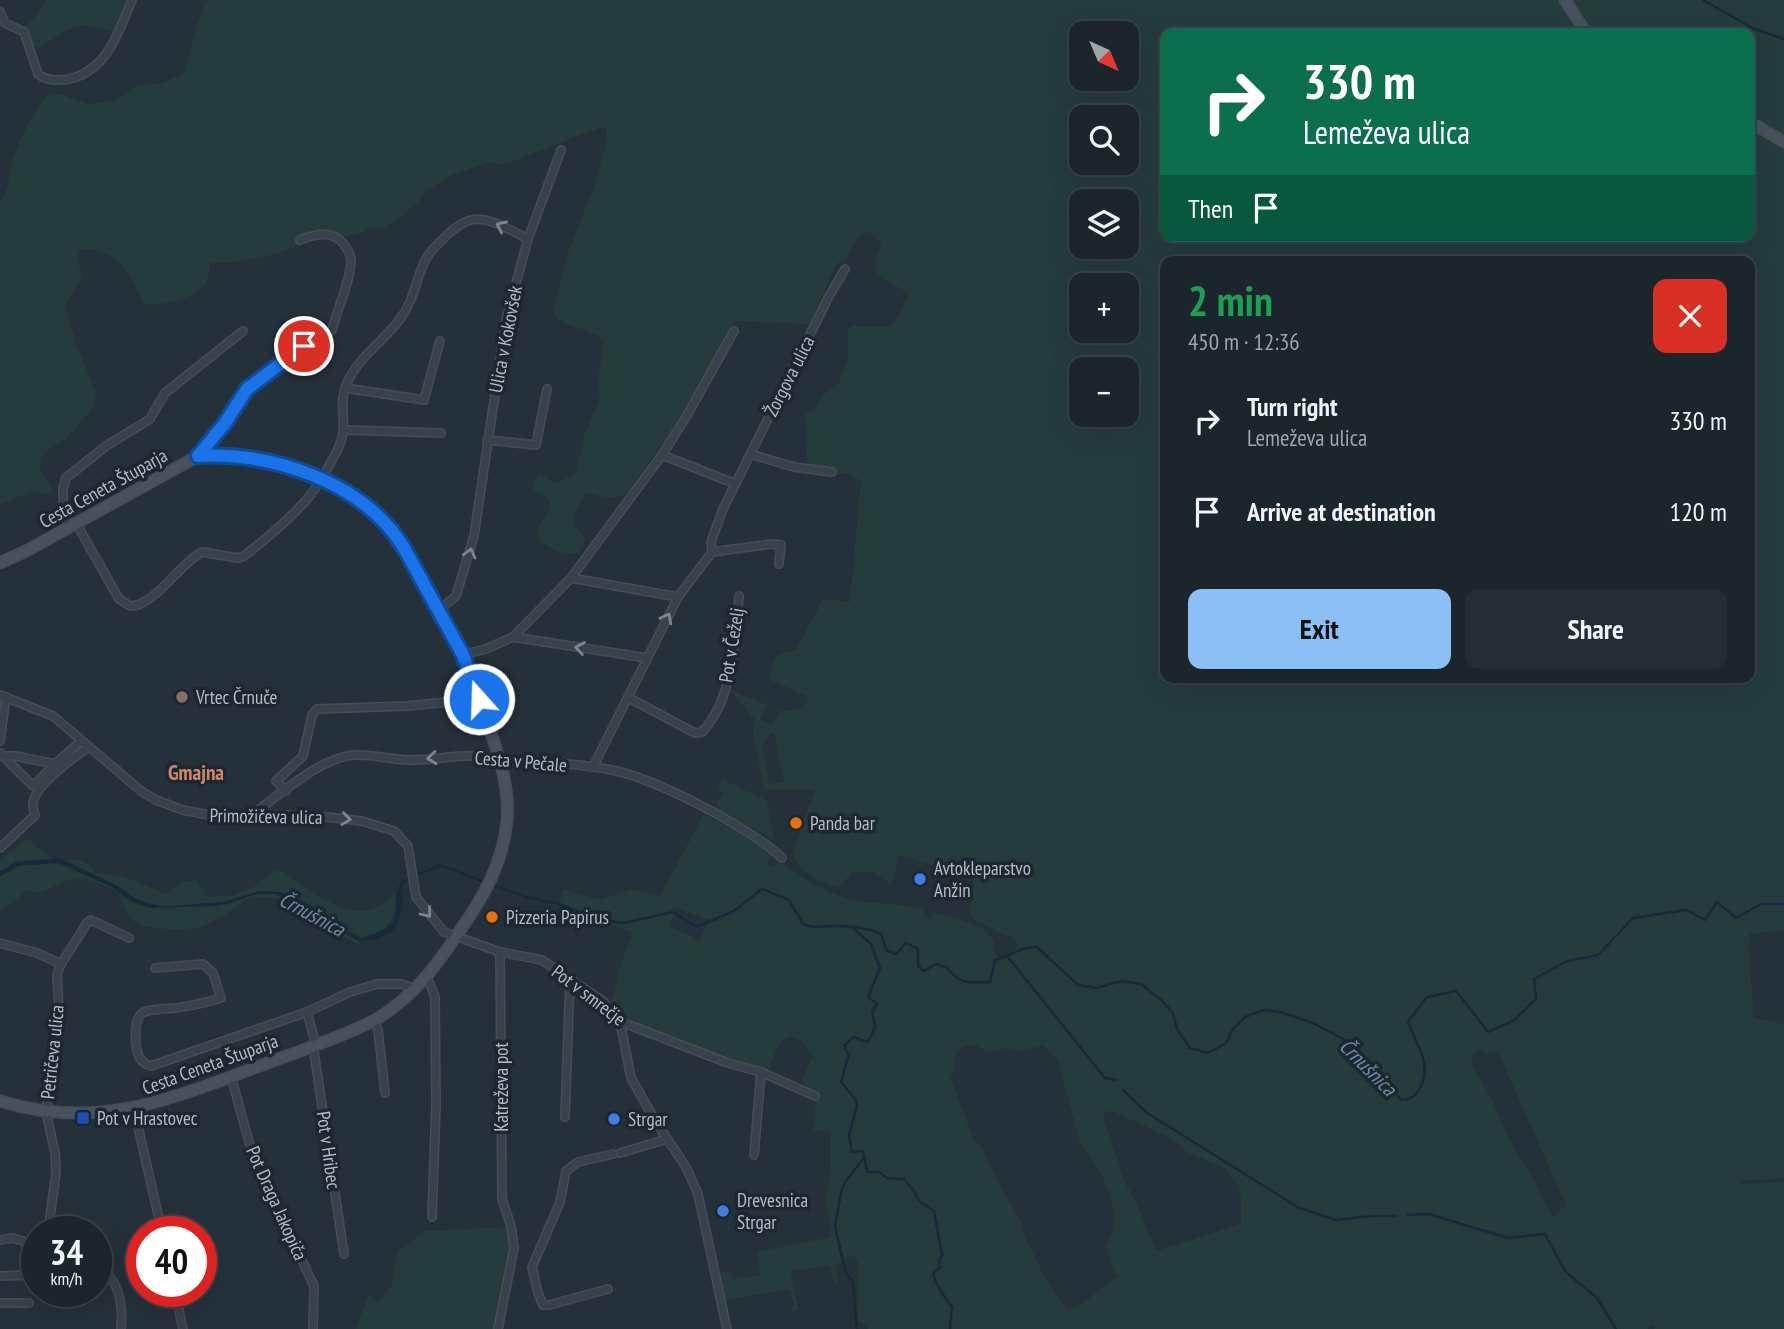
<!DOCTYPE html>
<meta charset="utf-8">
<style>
:root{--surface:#1b252c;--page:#242d34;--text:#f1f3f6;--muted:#a0a5a9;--line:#394248;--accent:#8cbff3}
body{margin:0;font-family:"PT Sans Narrow",sans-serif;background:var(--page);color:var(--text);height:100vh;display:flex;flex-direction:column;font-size:26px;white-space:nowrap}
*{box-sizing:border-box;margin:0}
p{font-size:23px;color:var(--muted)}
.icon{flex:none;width:38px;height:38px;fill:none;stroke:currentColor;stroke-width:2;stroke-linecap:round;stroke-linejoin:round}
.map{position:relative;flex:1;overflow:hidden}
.drawer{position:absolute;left:1160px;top:256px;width:595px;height:427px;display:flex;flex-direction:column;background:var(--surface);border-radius:14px;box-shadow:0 7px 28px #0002,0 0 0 2px var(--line)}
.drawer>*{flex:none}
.top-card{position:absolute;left:1160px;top:28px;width:595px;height:214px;border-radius:14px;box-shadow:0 7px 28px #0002,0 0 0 2px var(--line);background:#0b6e4f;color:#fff;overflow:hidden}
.needle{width:46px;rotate:136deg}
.tools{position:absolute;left:1069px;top:21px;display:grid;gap:14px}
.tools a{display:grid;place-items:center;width:70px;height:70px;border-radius:14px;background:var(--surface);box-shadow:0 7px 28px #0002,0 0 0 2px var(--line);font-size:35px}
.speed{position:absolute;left:21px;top:1216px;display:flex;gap:14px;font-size:35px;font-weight:700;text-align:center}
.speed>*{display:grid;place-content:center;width:91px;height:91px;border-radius:50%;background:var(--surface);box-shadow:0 7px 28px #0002,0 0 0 2px var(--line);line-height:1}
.speed small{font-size:18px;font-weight:400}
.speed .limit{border:10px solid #d22;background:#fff;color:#111}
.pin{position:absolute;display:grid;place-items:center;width:60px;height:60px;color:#fff;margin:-30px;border:4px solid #fff;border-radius:50%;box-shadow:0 2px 7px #0007}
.me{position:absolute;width:77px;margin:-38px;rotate:340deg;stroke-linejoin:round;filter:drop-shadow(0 0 5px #0008)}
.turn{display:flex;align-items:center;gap:24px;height:147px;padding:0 28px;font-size:32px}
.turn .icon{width:91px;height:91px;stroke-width:2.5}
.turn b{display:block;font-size:49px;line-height:60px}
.then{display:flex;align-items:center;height:66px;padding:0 28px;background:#0003;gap:14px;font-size:26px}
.round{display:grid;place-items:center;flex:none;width:74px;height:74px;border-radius:14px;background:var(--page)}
.headline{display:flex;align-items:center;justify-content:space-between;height:119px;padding:0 28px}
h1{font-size:42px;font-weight:700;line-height:52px;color:#1e9e55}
.cta{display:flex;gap:14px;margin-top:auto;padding:14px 28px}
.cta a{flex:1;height:80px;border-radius:14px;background:var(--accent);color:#111;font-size:28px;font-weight:700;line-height:80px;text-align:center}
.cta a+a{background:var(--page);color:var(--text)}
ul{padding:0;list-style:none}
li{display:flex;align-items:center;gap:21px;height:91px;padding:0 28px}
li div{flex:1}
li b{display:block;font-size:26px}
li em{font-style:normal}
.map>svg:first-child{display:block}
.green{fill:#263c3c;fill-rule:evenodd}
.water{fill:#182939}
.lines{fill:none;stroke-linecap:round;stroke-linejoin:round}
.stream{stroke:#182939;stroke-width:2.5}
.street-casing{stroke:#444e58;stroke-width:10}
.secondary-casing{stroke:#444e58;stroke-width:13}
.street{stroke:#38424c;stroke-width:7}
.secondary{stroke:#46525e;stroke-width:10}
.oneway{stroke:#7c8690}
.route-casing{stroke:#114b97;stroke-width:18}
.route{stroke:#1a73e8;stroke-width:12}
.education-dot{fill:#8d6e63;stroke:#1d2731;stroke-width:2.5}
.food-dot{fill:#e8710a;stroke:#1d2731;stroke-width:2.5}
.shop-dot{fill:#3f7fe0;stroke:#1d2731;stroke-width:2.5}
.transit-dot{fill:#1a4fb4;stroke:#1d2731;stroke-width:2.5}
.labels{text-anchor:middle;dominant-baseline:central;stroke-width:7;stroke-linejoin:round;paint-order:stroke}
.street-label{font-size:19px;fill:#b3bdc7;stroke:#1d2731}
.poi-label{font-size:19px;fill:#b3bdc7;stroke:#1d2731;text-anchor:start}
.neighbourhood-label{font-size:21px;font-weight:bold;fill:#d08866;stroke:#1d2731}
.water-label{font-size:21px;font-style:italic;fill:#6e8ba5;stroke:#1d2731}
</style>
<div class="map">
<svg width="1784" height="1329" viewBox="0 0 1784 1329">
<rect width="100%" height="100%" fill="#24313b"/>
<g class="green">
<path d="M47,0H129L116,33C106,31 93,25 83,25C64,26 51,46 33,48L26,26L37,15Z"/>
<path d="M212,0H1558L1580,33H1166V236H1750V126L1784,146V930L1760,933H1750L1748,943L1754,1018L1784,1024V1178L1740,1181L1739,1184L1784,1182V1329H1655L1654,1325L1648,1326V1329H868L867,1324L858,1321V1263L855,1257L850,1256L836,1264L838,1281L834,1283L830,1265L790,1271L799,1310L792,1312L794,1305L790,1289L724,1300L721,1272L730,1271L733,1279L760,1275L757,1252L831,1237L826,1199L831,1167V1132L813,1130L817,1092L806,1087L802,1080L813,1056L802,1042L790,1036C776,1041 774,1058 769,1070L730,1060L626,1019L612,1001L621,964L633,933L613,925L584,919L563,910L559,901L563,890H567L599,900L631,889L660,896L704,814L743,835L771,855L768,864L773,867L778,863L782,864C805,880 830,896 857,901C880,905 902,902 924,910L925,917L931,919L933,913C949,917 987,924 993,940C995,945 994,951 996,956L1005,958L1015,951L1017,944L1013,938L1002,934L974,919L970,911L974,877L899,855L892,884L872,872H852L839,888C822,882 789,869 794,848L815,789H764L753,732L755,720L730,690L767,705L760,719L772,725L780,711L802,709L807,702L806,696L771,680V668L778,654L796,650L823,599L850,602L861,481L852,475L807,466L805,414L813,411L823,395L838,385L848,359V331L852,326L890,327L895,323L909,295C901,285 874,280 875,265C876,256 881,251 881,242L869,232C853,235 854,248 845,261L837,263L809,324L735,321L670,433L625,495L606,498L586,492L573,516V525L586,539C578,565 556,551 540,541L537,531L549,509L550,500L533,489V482L539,475L556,483L576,474L584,436L600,398L597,387L604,342C590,325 563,331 553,311L567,255L593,189L605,148L607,131L606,128L601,127L516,160L503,164L486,163L452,175L425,191L419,201L402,216L381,229L373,228L354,235L322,238L278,253L239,262L210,263C209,270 209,279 205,285C195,298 159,307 144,304C131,275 117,247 81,249L77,258L82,277L67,301L66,310L77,346L96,392L94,406L66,439L49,449L41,458L40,470L54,490L50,494L30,492L0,504V200C10,191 9,172 13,159C20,139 32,113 46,96L60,94L89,104L116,101L139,85L161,84L185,73L193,38L205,2ZM1082,33H1127V79H1082ZM1082,117H1127V163H1082ZM1082,201H1127V247H1082ZM1166,261H1750V677H1166ZM1082,285H1127V331H1082ZM1082,369H1127V415H1082ZM774,732L784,782L769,784L763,747L768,735ZM673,907L709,920L700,940L672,928L669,924L673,917ZM966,1045H975L988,1052L1007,1048L1020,1051L1044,1045L1058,1061L1080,1142L1103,1177L1110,1197L1114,1210V1228L1106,1246L1110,1263L1117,1276L1090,1298L1068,1311L1046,1280L1021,1229V1221L999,1184L980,1144L975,1143L950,1077L955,1071V1054ZM1479,1050L1488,1053L1498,1052L1566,1205L1554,1216L1543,1201L1535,1182L1513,1146L1488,1092L1471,1065L1473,1054ZM1112,1111L1169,1137L1187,1152L1224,1168L1237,1184L1241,1197V1224L1156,1251L1133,1196L1126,1185L1103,1116L1104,1112Z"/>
<path d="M1571,0H1784V136L1750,117V33H1593Z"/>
<path d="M722,779L767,801L774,839L715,808L723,792L717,788Z"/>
<path d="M27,839C35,843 48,857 55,859C72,863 84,854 95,873L122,876L166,894L186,881H196L203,889L205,896H232L254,887L275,870C285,871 291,877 299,883C332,904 361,929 395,893C399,921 383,933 359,944C312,927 304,890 245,899C237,908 216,921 204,926C191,931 150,930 138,924C126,917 123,903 118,891C106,887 87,877 74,879C57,881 44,899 27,890L0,912V860Z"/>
<path d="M509,1227L512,1253L496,1329H356L368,1295L378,1302L392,1286L397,1252L425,1231Z"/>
</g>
<path class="water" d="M59,858L116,885L135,898L149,904L170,906L223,902L260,891L280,892L306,903L323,917L362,938C417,921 383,910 403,879L438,865V868L409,879L402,886L403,907L395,929L380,939L360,942L320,919L303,906L276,894H257L228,904L215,906L151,908L132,902L112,887L58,863L19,866L0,876V871L16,862Z"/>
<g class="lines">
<g class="stream">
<path d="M1703,0L1754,29L1784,39"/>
<path d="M435,867L440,865L485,882"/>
<path d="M491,884L526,897L559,904L596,919L624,923L673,912L696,927L732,912L762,889L789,900L803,924C815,929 824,926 837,926C851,926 868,928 881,934L887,951L896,954L906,943L918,949V966L924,971L936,964L946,967C961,985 968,983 990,982L995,960C1013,956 1018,947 1037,947L1078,985L1097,988L1121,981L1141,984L1161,1000L1173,1013L1177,1029L1190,1048L1208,1053L1226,1043L1233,1029L1245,1017L1264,1010L1280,1012L1311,1022L1349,1042L1386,1080L1401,1100C1421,1100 1428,1075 1423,1058C1419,1046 1413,1034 1408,1022L1427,997L1456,991L1488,1032L1514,1020L1536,999L1534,979L1567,961L1598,955L1633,918L1686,910L1705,920L1717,902L1736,918L1761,904H1784"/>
<path d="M853,928L871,944L880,968L868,997L877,1004L872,1012L875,1027L868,1042L853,1037L844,1046L849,1056C844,1064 845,1072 841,1082L856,1100L857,1106L849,1136L852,1152L863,1151L867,1172H879L887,1178L904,1179L912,1188L919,1201L934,1211L942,1255L939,1261L940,1267L933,1274C936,1284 945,1299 952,1307L950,1329"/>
<path d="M1008,957L1105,1078L1116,1080"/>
<path d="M1123,1090L1147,1113L1299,1208L1336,1220L1372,1216H1395"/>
<path d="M1408,1215L1429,1214L1508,1238L1545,1234L1565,1271L1597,1298L1616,1329"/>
<path d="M857,1329L853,1283L845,1270L835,1226L841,1193L845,1182L864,1158"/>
</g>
<defs>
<g id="street">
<path d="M0,12L5,23L24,32L38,74C47,81 58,81 69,79C107,71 119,31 132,0"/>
<path d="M528,239L561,150"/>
<path d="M345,388L424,400L440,341"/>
<path d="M345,430L441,433"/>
<path d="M487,440L536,445L547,389"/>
<path d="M750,454L794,467L832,472"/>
<path d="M662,455L736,484"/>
<path d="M198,456L225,423L247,389L312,340L327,335L332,330C337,308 350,284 351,261C351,255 348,250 345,246C334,229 316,234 300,240"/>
<path d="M76,523L119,599L130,606C155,606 179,564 202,552L238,558L244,556C266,539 290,519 308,498C319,485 328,468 336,453C351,425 337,408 346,385C358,357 383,342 400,319C413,303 415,283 423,265C428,253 437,245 446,236C453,230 459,224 468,221C487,214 511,231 528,239L506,320L474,536L456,596L438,611"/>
<path d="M68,527L63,503V488L66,478L106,446L150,419L165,393L243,331"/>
<path d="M712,552L771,544L781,545L779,564"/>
<path d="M571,578L678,597"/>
<path d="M513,637L647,658"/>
<path d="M462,655L486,649L513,637L571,578L662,455L686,417L734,331"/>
<path d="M0,695L53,716L141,791L156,800L183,810L219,817L253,814L318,816L362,821L394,831L408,846L416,897L444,932L500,952L542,960L604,1002L620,1021L629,1025L728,1063L761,1072L815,1096"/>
<path d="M629,698L695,733L702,732C734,698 735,640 739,596"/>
<path d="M0,741L6,697"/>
<path d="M0,753L33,786L55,764"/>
<path d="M5,756H15L55,764L81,741"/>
<path d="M593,767L678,597L712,552L711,542L723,509L828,298L845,269"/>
<path d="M286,791L276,781L303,756L312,715L317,709L407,706L479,699"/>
<path d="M254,813C281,794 322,756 356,755C375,754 395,761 415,760C444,759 472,751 500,760C537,762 576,763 612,770C657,779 750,828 782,858"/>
<path d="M0,848L35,815C34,811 32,807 33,804C33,787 75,756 89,747"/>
<path d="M0,943L37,953L61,964"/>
<path d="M155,968L203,964L213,973L221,998C202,1004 183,1008 162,1009C155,1010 147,1009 141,1014C134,1020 135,1042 137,1051C139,1059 143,1064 151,1066L307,1012L350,992L377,984H401L416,989"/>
<path d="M427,977L435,997L436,1105L432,1217"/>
<path d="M307,1012L314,1038V1052L344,1254"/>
<path d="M375,1020L378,1030L385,1093"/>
<path d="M620,1021L631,1078L656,1122L686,1167L698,1194L727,1329"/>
<path d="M231,1076L253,1157L314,1286L313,1329"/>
<path d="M134,1109L162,1232"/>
<path d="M565,1117L570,980"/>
<path d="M620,1153L667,1139"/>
<path d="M754,1155L761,1072"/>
<path d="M48,1232L56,1173L55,1153L46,1111L59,1011L57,974L61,964L87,923L91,920L129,938"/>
<path d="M0,1240L12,1238L37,1245"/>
<path d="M96,1267C120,1277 123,1306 121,1329"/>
<path d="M0,1276L35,1275"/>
<path d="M608,1289L549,1305H543L538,1293L532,1267L560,1202L566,1171L578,1162L613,1154"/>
<path d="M175,1292L183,1329"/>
<path d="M0,1303H29"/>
<path d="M498,1329L514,1248L511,1226L502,1199L500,952"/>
</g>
<g id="secondary">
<path d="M1565,0L1586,33"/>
<path d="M1750,122L1784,142"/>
<path d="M0,563L28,550L198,456L213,455L246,456L321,478L353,495L374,511L397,537L404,548C424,584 447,619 463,657C472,678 479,700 487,722C498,753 510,786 507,821C503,863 483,898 459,932C435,968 412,998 375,1020C340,1038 302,1050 265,1064C173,1098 99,1132 0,1101"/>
</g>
</defs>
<use href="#street" class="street-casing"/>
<use href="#secondary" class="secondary-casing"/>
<use href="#street" class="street"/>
<use href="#secondary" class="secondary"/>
</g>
<defs><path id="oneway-chevron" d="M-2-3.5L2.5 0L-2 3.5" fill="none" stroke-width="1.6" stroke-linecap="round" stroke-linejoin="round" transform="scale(1.75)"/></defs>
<g class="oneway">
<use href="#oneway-chevron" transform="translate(501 226) rotate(-156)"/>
<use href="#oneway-chevron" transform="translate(470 553) rotate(-75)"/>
<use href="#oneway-chevron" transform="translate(667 618) rotate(-63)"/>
<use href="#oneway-chevron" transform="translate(580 648) rotate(-171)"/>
<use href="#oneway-chevron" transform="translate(432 758) rotate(174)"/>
<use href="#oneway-chevron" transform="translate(346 819) rotate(7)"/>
<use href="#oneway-chevron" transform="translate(427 913) rotate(52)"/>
</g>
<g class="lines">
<defs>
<path id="route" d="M304,346L247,389L225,423L198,456C272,452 364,482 404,548L463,655L479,699"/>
</defs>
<use href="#route" class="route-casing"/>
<use href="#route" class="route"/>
</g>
<circle class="education-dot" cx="182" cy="697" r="7"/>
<g class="food-dot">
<circle cx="796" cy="823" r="7"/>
<circle cx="492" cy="917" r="7"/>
</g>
<g class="shop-dot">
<circle cx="920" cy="879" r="7"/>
<circle cx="614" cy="1119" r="7"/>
<circle cx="723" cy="1211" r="7"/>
</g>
<rect class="transit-dot" x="76" y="1111" width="14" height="14" rx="3.5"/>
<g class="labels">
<g class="street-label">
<text transform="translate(505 339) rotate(-79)">Ulica v Kokovšek</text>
<text transform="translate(789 376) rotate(-63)">Žorgova ulica</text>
<text transform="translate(103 488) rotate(-29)">Cesta Ceneta Štuparja</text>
<text transform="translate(731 645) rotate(-81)">Pot v Čeželj</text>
<text transform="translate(521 761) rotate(5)">Cesta v Pečale</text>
<text transform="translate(266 816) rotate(1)">Primožičeva ulica</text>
<text transform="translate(589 995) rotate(37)">Pot v smrečje</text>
<text transform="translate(52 1052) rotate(-84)">Petričeva ulica</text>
<text transform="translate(210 1064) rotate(-20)">Cesta Ceneta Štuparja</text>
<text transform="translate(501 1087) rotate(-90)">Katreževa pot</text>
<text transform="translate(329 1150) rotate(82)">Pot v Hribec</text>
<text transform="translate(277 1203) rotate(66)">Pot Draga Jakopiča</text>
</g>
<g class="poi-label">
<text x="196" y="697">Vrtec Črnuče</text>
<text x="810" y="823">Panda bar</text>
<text x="934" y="868">Avtokleparstvo<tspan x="934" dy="22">Anžin</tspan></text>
<text x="506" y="917">Pizzeria Papirus</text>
<text x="97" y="1118">Pot v Hrastovec</text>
<text x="628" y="1119">Strgar</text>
<text x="737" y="1200">Drevesnica<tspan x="737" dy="22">Strgar</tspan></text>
</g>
<g class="neighbourhood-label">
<text x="196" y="772">Gmajna</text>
</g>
<g class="water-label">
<text transform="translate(312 914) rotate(28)">Črnušnica</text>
<text transform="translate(1368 1067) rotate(45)">Črnušnica</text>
</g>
</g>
</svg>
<div class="tools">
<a><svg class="needle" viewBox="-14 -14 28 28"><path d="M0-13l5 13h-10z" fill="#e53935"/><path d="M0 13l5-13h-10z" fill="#a0a5a9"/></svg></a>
<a><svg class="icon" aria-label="search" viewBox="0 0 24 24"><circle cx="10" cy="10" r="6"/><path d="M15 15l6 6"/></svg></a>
<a><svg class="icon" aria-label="layers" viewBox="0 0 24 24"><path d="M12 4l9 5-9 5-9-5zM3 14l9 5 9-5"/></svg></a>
<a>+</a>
<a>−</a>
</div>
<div class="speed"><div>34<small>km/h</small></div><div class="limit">40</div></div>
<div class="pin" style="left:304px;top:346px;background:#d93025"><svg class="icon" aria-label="arrive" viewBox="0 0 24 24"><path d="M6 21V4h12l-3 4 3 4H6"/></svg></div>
<svg class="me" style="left:479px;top:699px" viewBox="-20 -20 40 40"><circle r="17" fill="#1a73e8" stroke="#fff" stroke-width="3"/><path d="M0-11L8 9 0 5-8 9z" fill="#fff"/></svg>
<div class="top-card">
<div class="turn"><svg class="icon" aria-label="right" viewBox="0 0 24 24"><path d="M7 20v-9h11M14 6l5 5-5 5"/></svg><div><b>330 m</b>Lemeževa ulica</div></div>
<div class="then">Then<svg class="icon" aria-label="arrive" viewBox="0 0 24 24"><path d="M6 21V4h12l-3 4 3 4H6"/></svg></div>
</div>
<section class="drawer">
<div class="headline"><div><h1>2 min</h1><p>450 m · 12:36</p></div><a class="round" style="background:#d93025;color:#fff"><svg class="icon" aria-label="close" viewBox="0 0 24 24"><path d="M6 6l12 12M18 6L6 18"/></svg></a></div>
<ul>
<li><svg class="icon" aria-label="right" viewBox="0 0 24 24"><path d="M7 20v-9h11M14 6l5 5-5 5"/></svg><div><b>Turn right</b><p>Lemeževa ulica</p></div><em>330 m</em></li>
<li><svg class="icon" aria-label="arrive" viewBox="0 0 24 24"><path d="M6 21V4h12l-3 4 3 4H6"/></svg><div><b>Arrive at destination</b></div><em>120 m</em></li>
</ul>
<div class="cta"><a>Exit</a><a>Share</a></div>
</section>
</div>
